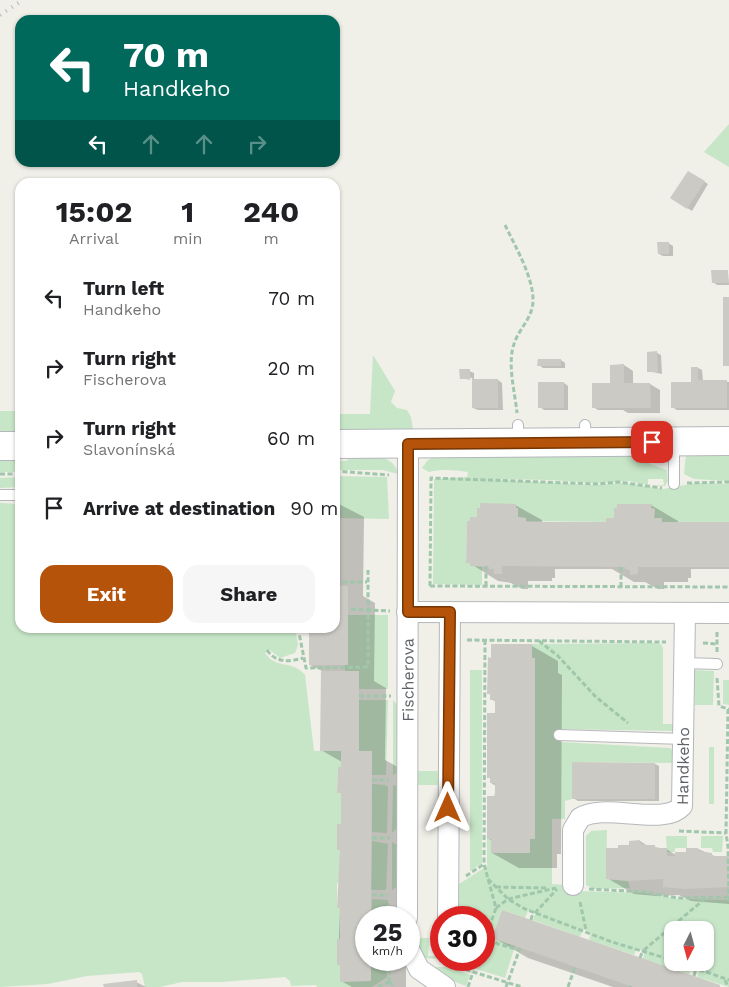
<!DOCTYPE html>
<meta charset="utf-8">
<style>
:root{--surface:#fff;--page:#f6f6f6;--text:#202124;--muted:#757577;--accent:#b45309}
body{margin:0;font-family:"Work Sans",sans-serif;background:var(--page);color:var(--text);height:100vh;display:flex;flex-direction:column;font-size:19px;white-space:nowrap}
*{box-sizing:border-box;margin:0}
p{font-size:16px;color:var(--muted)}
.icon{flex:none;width:28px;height:28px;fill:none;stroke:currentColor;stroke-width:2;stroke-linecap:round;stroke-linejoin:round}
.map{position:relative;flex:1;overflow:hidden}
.side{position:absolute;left:15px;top:178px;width:325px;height:455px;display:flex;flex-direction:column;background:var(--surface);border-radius:15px;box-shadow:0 1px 4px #0004}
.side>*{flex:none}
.hud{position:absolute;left:15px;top:15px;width:325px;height:152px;border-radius:15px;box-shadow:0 1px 4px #0004;background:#00695c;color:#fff;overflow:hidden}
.needle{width:32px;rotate:186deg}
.tools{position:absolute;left:664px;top:921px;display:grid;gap:10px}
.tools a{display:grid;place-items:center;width:50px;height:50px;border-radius:10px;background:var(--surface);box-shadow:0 1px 4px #0004;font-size:25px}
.speed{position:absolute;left:355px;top:906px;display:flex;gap:10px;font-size:25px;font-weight:700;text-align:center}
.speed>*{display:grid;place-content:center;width:65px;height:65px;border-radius:50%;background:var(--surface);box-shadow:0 1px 4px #0004;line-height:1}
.speed small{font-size:12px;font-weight:400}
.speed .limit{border:8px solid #d22;background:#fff;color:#111}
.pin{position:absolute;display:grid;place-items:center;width:42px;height:42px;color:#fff;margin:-21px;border-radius:10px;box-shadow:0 2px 8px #0006}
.me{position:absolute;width:55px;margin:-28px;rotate:0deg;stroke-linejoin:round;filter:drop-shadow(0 0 4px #0008)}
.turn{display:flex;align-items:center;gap:18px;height:105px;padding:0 25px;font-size:22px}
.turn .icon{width:65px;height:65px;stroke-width:2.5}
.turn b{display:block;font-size:35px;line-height:42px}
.lanes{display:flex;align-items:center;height:48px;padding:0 25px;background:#0003;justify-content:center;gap:25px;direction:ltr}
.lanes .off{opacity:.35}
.eta{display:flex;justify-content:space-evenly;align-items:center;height:85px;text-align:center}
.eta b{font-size:30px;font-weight:700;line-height:35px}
.cta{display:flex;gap:10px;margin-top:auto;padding:10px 25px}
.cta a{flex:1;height:58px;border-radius:15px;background:var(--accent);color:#fff;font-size:20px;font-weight:700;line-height:58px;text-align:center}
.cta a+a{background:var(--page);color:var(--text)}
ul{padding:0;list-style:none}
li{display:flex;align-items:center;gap:15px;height:70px;padding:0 25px}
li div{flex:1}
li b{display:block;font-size:19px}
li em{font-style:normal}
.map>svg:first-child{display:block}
.green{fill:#c7e6c7;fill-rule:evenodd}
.shadow{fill:#0003}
.building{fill:#cccac4}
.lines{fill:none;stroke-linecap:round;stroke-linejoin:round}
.lane-casing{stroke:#b5b8bb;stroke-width:12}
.street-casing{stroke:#b5b8bb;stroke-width:22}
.secondary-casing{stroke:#b4b7bb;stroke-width:30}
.path{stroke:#a0c7ac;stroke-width:3;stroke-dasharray:5 2.5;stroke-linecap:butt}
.lane{stroke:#fff;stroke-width:10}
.street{stroke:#fff;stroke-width:20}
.secondary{stroke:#fff;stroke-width:28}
.rail{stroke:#b6b7b7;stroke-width:4;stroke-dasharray:1 6;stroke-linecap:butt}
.route-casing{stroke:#753606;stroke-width:12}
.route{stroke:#b45309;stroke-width:9}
.labels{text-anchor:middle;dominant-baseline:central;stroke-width:5;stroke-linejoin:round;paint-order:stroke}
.street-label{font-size:16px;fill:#5f6367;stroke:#fff}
</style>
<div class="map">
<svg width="729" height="987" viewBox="0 0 729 987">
<rect width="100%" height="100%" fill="#f0efe8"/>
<g class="green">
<path d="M729,124V167L704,152Z"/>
<path d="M373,355L395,391L391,402L397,408L407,410L411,417L413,430L335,431V414H370Z"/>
<path d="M0,411H20V433L0,434Z"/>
<path d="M729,451V481L694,479L684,474L686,454Z"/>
<path d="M355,455C372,455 392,454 399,474L382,470H335V460L346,461Z"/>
<path d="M436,455H647L650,464L667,470L668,481L665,486H651L664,485L663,479H648V485L629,481L595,483L549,480L485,479L594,485L623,483L663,489L696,483L729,484V522H662L661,518H654L655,509L651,508V504H617V508L614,509V518H607L606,522L526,521V518L518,517V508H516L515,504L478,508L477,517H470V521H467L466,562L470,563V566H482V585L433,584L434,479L467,477L468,472C455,470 441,469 429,472L422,468L427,461Z"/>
<rect x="0" y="456" width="20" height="16"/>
<path d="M335,476L387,477L389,519L337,518Z"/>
<path d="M20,477V487L0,488V478Z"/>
<path d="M0,503L20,504V628H295L298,645L295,653L280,658L270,650L265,653C276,670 292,659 305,675L314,751H341V767L338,768L337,793H341V824L337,850H340V882L337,883V908H340V939L337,940V965H340V981H371V960H387V977L372,987H317L316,985L291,986L290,981L285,977L221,982H182L160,987H145L142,974L139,972L87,976L48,984L0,987Z"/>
<path d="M348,615H388V689H359L345,671V665H348Z"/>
<path d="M532,644L653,643L661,644L663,648V724H676L673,731L559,729L560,742L670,748L674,752L675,763L572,762V799L565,801V819H552V884L566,885L580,891L644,893L677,899L729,900V987L697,977L700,969L691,966L689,974L643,959L645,951L637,948L634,955L589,940L591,932L583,929L580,937L533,920L535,914L528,911L525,918L502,910L492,938L515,946L505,978L451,961L484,960V918L456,917V886L487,866V839H491V853H530V839H535V659L532,658ZM672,930H705V962H672Z"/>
<path d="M470,670H482V863L470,871Z"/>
<path d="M695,670L714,671L713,705H695Z"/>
<path d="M723,680H729V705L723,704Z"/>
<path d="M359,700H388L386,775H372V751H359Z"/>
<path d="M393,700L398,706V772L393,775Z"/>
<rect x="709" y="747" width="5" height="57"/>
<rect x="417" y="771" width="24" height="14"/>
<path d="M372,784L385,785L388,787L387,833L372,832Z"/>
<path d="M393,785L397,786L398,789L397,828L392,833Z"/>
<path d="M607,830L606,879L628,881L630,888L594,889L586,885V836L591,831Z"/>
<path d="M666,836H687V848H675V852H667Z"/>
<path d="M701,836H723L722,852H713L712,848H701Z"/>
<path d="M372,841L388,844L386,890H371Z"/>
<path d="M392,842L397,845L396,887L392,890Z"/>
<path d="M372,899L388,900L389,917H371Z"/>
<path d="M416,938H429L428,956H440V959L423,958Z"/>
<path d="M437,967H449L470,975L466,986L440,976L432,970Z"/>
</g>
<g class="shadow">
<path d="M689,172L708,184L692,211L672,198Z"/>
<path d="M668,243L673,246V256H663L659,254Z"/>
<path d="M728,272L729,285H717L713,282Z"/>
<path d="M657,353L661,355L662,374L648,371Z"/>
<path d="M561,360L565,363V368H543L539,365Z"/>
<path d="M624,365L633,371V384H650L660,390V413H628L623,410H598L593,407Z"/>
<path d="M698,368L702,370L703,381L729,382V410H677L672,407L692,383Z"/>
<path d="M469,371L474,373V380H498L502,383L503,410H478L473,408V379L465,374L464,376L471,380L461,378Z"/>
<path d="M564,383L568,386V410H544L540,407Z"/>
<path d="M335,502L364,517L363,596L375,603L374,681L386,688L385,760L407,772L406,918H366V960H406V987H352L341,981V966L338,964L342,851L338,849L342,826V794L339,792L342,762L321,750L322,671L310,665L311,628H335Z"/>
<path d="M515,505L542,520V523H608L651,505L678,521V523L729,524V569H691V578H688V582H664V589H658L645,582H634L612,569H555V578H552V581H528V589H522L511,583L498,581L468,562L479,519Z"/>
<path d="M532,646L558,661V673L562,675L561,854H557V868H519L492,853V841L488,838L496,786L491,783L496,702L491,699V695L489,694Z"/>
<path d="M655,764L659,766V801H578L573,798Z"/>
<path d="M640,841L648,846L666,849L676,855L698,849L717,857H729V904L691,901L679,895L656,896L634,894L607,878L619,849L630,846V842Z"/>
<path d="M503,911L721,987H613L528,958L494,938Z"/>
<path d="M136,982L146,987H105Z"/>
</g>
<g class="building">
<path d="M688,171L705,181L687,209L670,198Z"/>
<path d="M657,242H669V254H658Z"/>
<path d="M711,270H728V283H712Z"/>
<rect x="723" y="297" width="6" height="69"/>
<path d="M657,351L658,372H647V352Z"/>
<path d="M538,359H561V366H537Z"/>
<path d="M624,364V383H650L651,408H592V383H610V365Z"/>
<path d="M691,367H698V380H727V408H671V382H691Z"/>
<path d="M459,369H470V379H460Z"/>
<rect x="472" y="379" width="26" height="29"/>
<rect x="538" y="382" width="26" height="26"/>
<rect x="335" y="501" width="2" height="79"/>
<path d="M480,503L516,504V508H518V517L526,518V521L529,522H606V518H614V508H617V504H652L651,508L655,509L654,518H662V522H729V567H638V574L630,575V570L625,569V567L502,566V574H494V569H489V567L470,566V563H466L467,521H470V517H477V508H480Z"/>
<path d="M335,586H348V665H309V628H335Z"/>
<path d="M491,644H532V658H535V839H530V853H491V839H487V796H495V783H490V778H487V713H495V700H490V694H487L488,657L491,658Z"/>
<path d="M321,671H359V751H372L371,918H366V960H371V981L340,982V965H337V939H340V908H337L340,850H337V824H341V793H337L338,767H341V751H320Z"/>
<path d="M572,762L655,763V799H572Z"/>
<path d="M640,840V843L644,845H655V848H667V856H675V852H686V848H698V851L712,853V856H729V887L684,889L663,887V879L628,881L606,879V848H618V845H629V841Z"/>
<path d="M502,910L720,985V987H633L492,938Z"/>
<path d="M137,980V987H104L103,984Z"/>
</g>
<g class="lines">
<defs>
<g id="lane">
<path d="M518,425V442"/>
<path d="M585,425L586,441"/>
<path d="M674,484V443"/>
<path d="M0,495H20"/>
<path d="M684,663L717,664"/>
<path d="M559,735L684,739"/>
</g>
<g id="street">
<path d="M407,612L729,613"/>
<path id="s1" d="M573,885V830L580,818C604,802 664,827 682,806L685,613"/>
<path id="s2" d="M407,918L408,444"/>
<path d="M448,918L450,612"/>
<path d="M409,949L419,969L445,987"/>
</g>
<g id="secondary">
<path d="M335,444L729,441"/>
<path d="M0,446H20"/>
</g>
</defs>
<use href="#lane" class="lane-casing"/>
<use href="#street" class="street-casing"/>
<use href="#secondary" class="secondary-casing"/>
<g class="path">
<path d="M505,225C515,246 534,278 533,302C532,319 518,330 514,344C507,364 515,392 517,413"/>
<path d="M335,471L389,475"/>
<path d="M0,474H20"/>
<path d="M687,483L729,482"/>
<path d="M486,566V587"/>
<path d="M621,567V587"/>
<path d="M335,582H367"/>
<path d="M430,586L431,478L598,484L618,482L662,488"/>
<path d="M430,586L729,587"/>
<path d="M351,609L390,611"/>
<path d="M298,628L306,668L368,667V570"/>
<path d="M467,640L666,642"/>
<path d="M485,640L484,864L496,908L491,922L490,938L498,944L519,950"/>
<path d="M539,641L558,656L596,697L628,723"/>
<path d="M703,643L717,644"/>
<path d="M267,650C276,663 289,662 303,658"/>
<path d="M717,652V630"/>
<path d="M717,678L719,706L728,709L726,833L728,847L729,902"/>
<path d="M359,696H391"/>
<path d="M372,780H389"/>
<path d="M679,831L726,833"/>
<path d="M372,838H390"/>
<path d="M466,876L484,864"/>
<path d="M488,879L508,899L525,909L612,942L672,960"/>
<path d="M496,887L548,888"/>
<path d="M589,889L646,892L677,898L729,897"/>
<path d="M372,895H388"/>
<path d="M580,902L586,930"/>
<path d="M496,908L508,899L556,888"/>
<path d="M535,913L557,889"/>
<path d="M531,920L533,912"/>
<path d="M484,945L490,938"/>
<path d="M644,950L707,897"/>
<path d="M640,958L643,950"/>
<path d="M678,962L729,980"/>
<path d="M444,963L522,987"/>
<path d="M454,965L462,960"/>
<path d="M694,976L696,969"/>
<path d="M725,980L728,987"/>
<path d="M389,982L390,960"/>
<path d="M389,982L395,987"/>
<path d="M378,987L389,982"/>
<path d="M468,987L473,972"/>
<path d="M506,987L520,948"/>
<path d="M568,987L575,967"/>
<path d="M630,987L631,986"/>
</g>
<use href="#lane" class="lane"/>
<use href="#street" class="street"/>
<use href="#secondary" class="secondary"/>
<path class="rail" d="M0,15L23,0"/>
</g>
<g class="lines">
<defs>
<path id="route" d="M448,808L450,612H408V444L652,442"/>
</defs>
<use href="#route" class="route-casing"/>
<use href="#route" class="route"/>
</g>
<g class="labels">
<g class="street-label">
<text stroke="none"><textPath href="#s2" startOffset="238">Fischerova</textPath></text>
<text stroke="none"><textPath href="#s1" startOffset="214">Handkeho</textPath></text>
</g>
</g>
</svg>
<div class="tools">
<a><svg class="needle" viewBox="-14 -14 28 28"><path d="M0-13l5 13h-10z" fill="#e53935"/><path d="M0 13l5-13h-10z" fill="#757577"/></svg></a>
</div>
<div class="speed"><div>25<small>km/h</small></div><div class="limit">30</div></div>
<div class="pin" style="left:652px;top:442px;background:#d93025"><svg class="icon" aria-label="arrive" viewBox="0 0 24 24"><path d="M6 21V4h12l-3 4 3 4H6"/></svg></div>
<svg class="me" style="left:448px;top:808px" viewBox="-20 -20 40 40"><path d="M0-17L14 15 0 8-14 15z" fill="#b45309" stroke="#fff" stroke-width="4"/></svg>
<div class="hud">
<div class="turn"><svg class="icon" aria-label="left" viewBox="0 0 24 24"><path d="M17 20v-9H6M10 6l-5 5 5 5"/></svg><div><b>70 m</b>Handkeho</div></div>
<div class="lanes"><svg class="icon" aria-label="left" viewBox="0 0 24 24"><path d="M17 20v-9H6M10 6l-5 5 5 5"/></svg><svg class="icon off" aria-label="ahead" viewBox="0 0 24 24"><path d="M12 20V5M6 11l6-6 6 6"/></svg><svg class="icon off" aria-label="ahead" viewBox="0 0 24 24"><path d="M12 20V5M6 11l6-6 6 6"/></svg><svg class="icon off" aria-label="right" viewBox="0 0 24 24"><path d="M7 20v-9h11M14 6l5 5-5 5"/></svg></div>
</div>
<section class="side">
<div class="eta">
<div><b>15:02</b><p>Arrival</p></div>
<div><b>1</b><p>min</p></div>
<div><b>240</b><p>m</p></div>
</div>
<ul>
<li><svg class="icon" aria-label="left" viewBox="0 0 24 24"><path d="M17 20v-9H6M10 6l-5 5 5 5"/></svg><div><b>Turn left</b><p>Handkeho</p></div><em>70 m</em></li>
<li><svg class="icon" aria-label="right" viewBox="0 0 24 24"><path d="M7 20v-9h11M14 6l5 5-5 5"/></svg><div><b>Turn right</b><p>Fischerova</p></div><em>20 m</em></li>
<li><svg class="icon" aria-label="right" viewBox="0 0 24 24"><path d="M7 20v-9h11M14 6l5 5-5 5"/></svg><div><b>Turn right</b><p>Slavonínská</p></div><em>60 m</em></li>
<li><svg class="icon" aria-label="arrive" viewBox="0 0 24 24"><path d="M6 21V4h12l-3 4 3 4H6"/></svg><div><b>Arrive at destination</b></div><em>90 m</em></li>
</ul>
<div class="cta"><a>Exit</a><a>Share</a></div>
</section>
</div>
